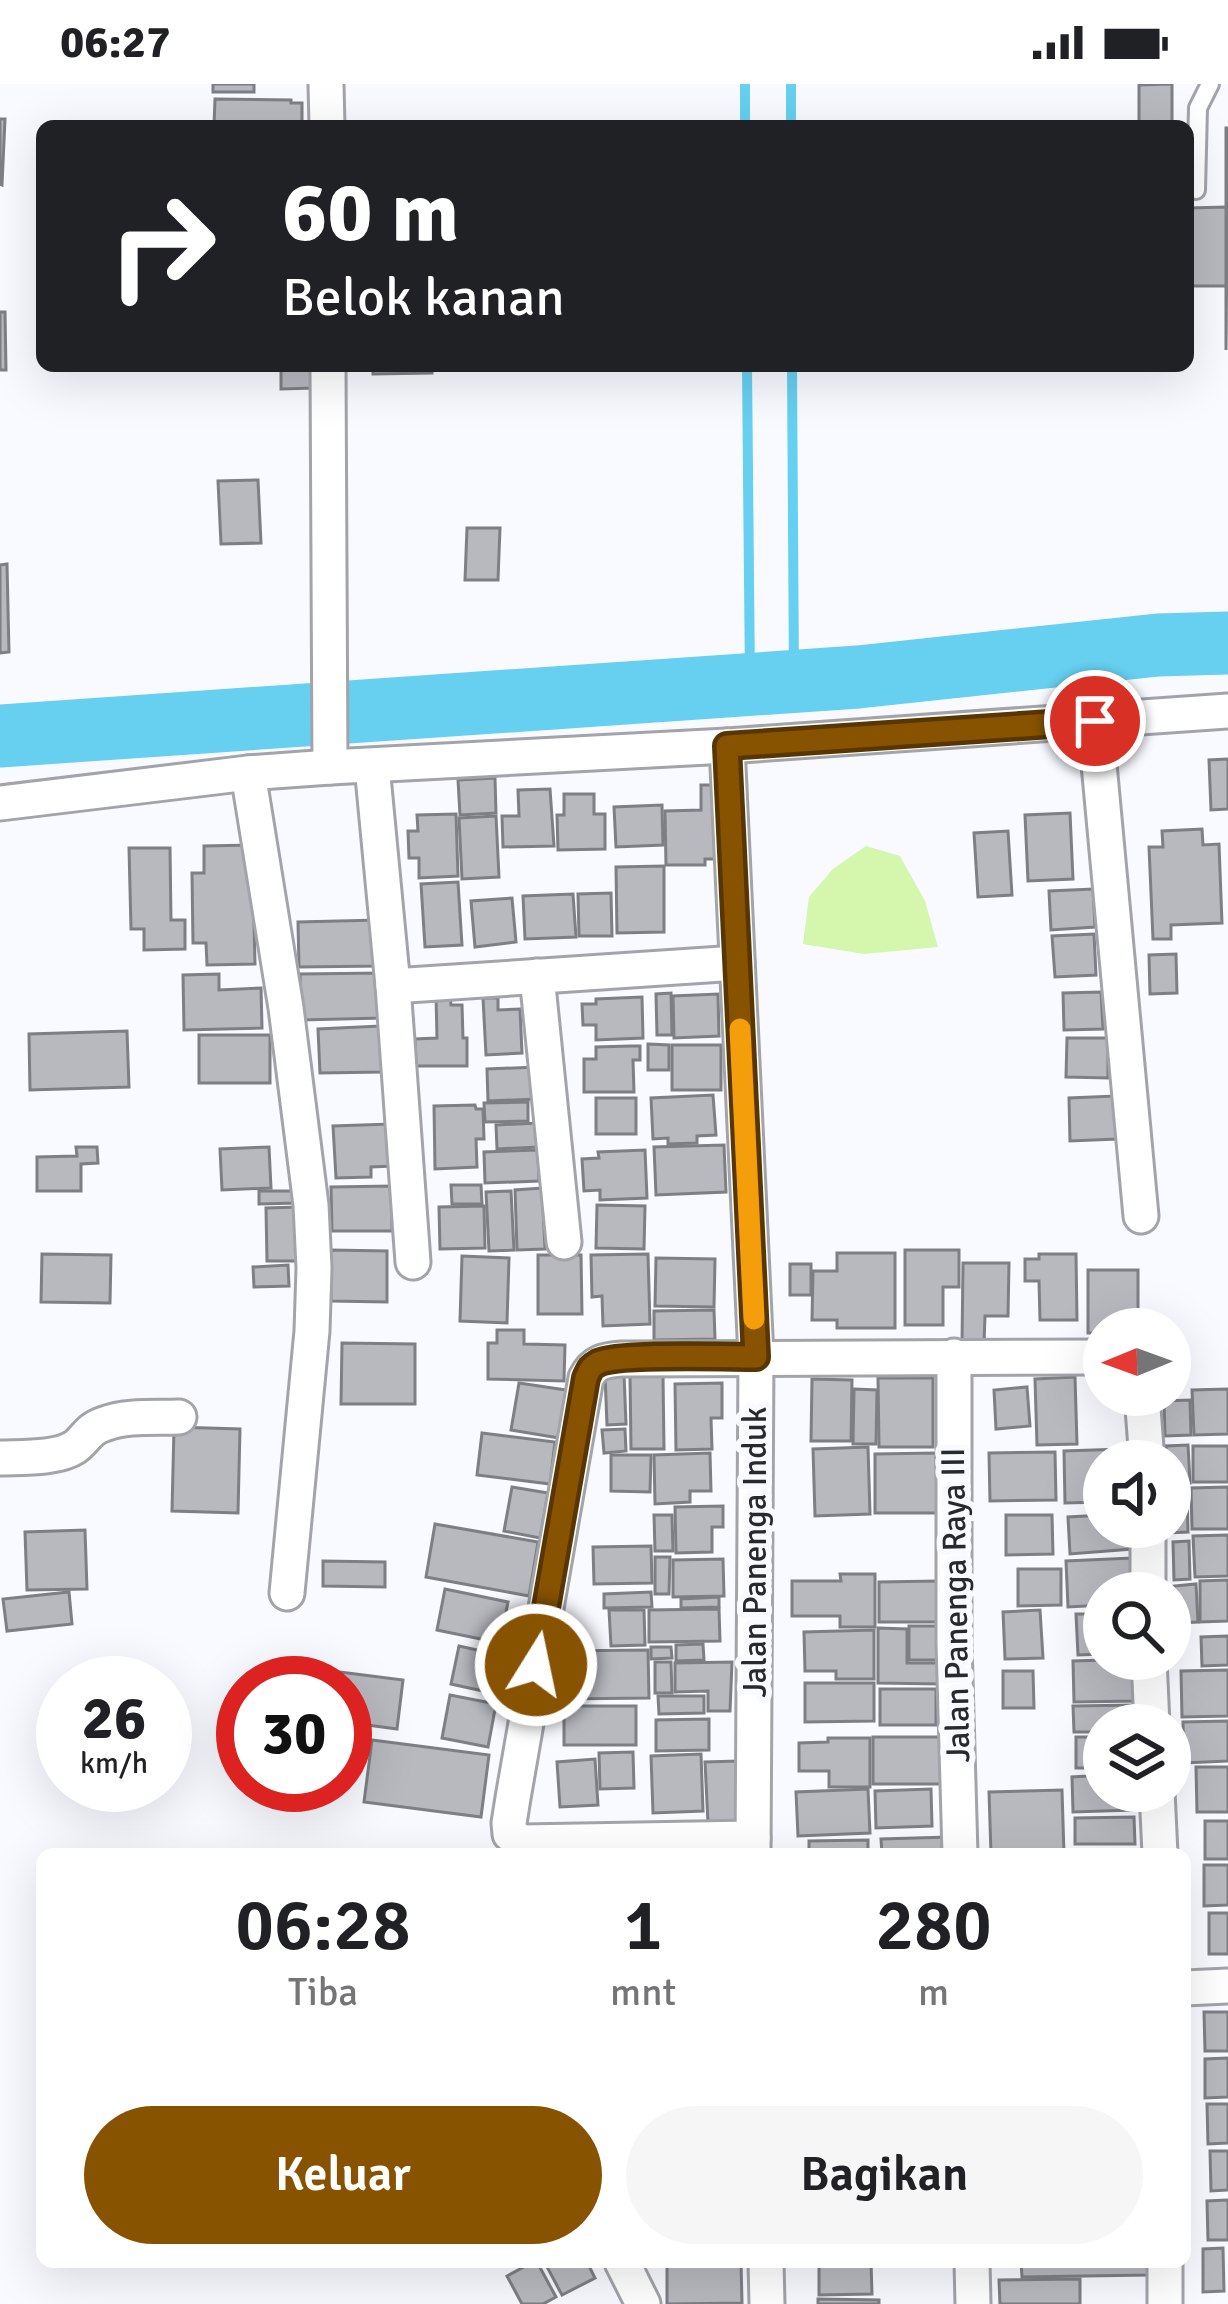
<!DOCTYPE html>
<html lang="id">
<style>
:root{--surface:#fff;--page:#f6f6f6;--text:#202124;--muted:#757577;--accent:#885300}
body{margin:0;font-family:Signika,sans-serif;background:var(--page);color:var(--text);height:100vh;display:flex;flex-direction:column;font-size:45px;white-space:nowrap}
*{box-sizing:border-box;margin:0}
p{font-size:39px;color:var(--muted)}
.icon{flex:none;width:66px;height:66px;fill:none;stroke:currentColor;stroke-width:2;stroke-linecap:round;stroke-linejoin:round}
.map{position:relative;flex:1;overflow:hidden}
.panel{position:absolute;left:36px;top:1764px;width:1155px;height:420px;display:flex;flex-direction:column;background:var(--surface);border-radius:18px;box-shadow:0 12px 48px #0002}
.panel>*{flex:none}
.guide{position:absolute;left:36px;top:36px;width:1158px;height:252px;border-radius:18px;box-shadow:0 12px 48px #0002;background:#202124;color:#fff;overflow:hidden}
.needle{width:78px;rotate:269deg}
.fabs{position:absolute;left:1083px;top:1224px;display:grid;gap:24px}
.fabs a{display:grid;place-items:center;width:108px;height:108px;border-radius:50%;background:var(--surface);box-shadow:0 12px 48px #0002;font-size:60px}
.speed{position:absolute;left:36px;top:1572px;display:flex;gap:24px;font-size:60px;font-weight:700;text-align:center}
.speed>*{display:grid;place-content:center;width:156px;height:156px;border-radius:50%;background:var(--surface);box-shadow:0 12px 48px #0002;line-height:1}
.speed small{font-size:30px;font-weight:400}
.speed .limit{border:18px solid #d22;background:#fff;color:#111}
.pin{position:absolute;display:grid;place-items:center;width:102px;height:102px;color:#fff;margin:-51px;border:6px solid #fff;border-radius:50%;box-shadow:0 3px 12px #0007}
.me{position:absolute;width:132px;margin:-66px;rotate:10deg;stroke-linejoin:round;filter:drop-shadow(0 0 9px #0008)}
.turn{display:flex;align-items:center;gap:42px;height:252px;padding:0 48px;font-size:54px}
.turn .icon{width:156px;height:156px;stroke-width:2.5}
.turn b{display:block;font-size:84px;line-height:102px}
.eta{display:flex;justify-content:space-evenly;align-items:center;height:204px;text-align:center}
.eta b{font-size:72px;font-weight:600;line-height:84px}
.action{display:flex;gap:24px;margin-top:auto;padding:24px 48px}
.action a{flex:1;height:138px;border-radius:72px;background:var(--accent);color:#fff;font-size:48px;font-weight:600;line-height:138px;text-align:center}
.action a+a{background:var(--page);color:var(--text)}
.status{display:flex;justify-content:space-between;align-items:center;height:84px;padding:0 60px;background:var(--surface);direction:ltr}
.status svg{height:33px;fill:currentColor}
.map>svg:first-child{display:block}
.green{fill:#d4f6ad}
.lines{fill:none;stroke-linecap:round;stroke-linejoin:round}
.stream{stroke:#67cff0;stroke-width:10}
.river{stroke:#67cff0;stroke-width:63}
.building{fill:#b7b9bf;stroke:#7d7f84;stroke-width:3}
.lane-casing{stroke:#a2a4aa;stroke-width:22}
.street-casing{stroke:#a2a4aa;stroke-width:39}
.lane{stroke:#fff;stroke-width:16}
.street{stroke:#fff;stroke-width:33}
.route-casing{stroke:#583600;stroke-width:30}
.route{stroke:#885300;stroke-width:21}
.slow{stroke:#f59e0b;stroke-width:21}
.labels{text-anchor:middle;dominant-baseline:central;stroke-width:12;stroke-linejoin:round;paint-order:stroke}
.street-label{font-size:33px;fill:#28292c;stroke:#f8faff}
</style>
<div class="status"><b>06:27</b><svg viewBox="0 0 49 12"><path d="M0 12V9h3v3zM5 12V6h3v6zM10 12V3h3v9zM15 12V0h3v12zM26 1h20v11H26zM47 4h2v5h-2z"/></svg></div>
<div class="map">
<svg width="1228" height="2220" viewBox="0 0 1228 2220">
<rect width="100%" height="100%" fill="#f8faff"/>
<path class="green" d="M866,762L900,772L925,817L938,863L864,870L803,860L809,813L833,785Z"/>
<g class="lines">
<g class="stream">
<path d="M745,0V42"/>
<path d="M791,0V42"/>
<path d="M747,282L750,600"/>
<path d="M792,282L794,597"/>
<path d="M0,669L645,624L961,591L1228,578"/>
</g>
<path class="river" d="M0,652L858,593L1158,561L1228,559"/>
</g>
<g class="building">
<rect x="213" y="0" width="41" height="8"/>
<path d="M1172,0V42H1139V1Z"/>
<path d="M215,15L291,16V19H302V42H214Z"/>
<path d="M0,35H5L2,101L0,100Z"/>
<path d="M1226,44H1228L1226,266Z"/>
<path d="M1226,123V202H1188V124Z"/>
<path d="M0,228H5L6,286H0Z"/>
<path d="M281,282H315L316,304L281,305Z"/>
<path d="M373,282H432V289L373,290Z"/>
<path d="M258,396L261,459L221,460L218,397Z"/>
<path d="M467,444H500L498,496H465Z"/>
<path d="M7,480L9,568L0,569V481Z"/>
<path d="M1228,675V725L1211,726L1209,676Z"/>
<path d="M495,694L496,729L460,731L458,696Z"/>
<path d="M701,701H720L721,775H705V781H666L665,727L701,726Z"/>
<path d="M550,705L554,762L503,763L502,732H519L518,706Z"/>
<path d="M564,710H594V730H605V765L558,766L557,731H564Z"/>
<path d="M662,721L663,761L616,763L614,723Z"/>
<path d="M1070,729L1073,795L1028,797L1025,731Z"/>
<path d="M456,730L458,792L419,794V774H409L408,747H418L417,731Z"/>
<path d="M496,732L499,793L462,795L459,734Z"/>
<path d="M1202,745L1203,761L1219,760L1222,839L1171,841V855H1153L1149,763H1163L1162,747Z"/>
<path d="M1008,747L1012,811L978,813L974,749Z"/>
<path d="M252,761L255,880L207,881L206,859H193L192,789H204V762Z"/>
<path d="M129,764H170L171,836H185V865L144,866V845H131Z"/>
<path d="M664,782V848L617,849L616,783Z"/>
<path d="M458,798L462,861L425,863L421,800Z"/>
<path d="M1093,805L1095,843L1051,846L1049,807Z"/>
<path d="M611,809L612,852H579L578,810Z"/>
<path d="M573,810L576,853L525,855L523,812Z"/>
<path d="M512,814L516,858L475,863L471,817Z"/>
<path d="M379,836L380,882L299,883L298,838Z"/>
<path d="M1094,850L1096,891L1055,893L1052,852Z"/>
<path d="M1176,870L1177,909L1150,910L1149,871Z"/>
<path d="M382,889V934L301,936L300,890Z"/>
<path d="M219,890V906L261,904L262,944L184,946L183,891Z"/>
<path d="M1101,908L1103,945L1064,946L1063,909Z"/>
<path d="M671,909L672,951H657L656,910Z"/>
<path d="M718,910L719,952L674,954L673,912Z"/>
<path d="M436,911H450L451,921H462L463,954H467V982H416L415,955L437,954Z"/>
<path d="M642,913L643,954L596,956V941H583L582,920H596V915Z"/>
<path d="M483,914H498V926L520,925L522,969L486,971Z"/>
<path d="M380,942L382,988L320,989L318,945Z"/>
<path d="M127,947L129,1003L30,1006L29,950Z"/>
<rect x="199" y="951" width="71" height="48"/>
<path d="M1067,954H1108V994L1066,993Z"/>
<path d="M648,960L669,961V986H648Z"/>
<rect x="672" y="961" width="49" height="45"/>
<path d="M631,962H640V976H633L634,1008H584V975H596V963Z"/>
<path d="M537,983L538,1015L488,1017L487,985Z"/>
<path d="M713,1011L716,1051L697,1052V1059L668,1060V1054L653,1055L651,1014Z"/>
<path d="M1115,1012L1117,1055L1070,1057L1069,1014Z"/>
<rect x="596" y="1014" width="40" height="36"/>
<path d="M528,1018V1037L485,1038L484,1019Z"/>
<path d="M475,1021L476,1025H483L484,1055H476L477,1083L435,1085L434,1022Z"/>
<path d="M537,1039L538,1063L497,1065L496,1041Z"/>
<path d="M391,1040L393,1082L371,1083V1093L336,1094L333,1042Z"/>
<path d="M724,1061L726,1108L656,1111L654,1063Z"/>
<path d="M76,1063H97L98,1079L81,1080V1107H37V1073L77,1072Z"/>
<path d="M269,1063L271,1104L222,1106L220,1065Z"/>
<path d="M538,1066L539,1097L485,1099L484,1068Z"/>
<path d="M645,1066L647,1114L600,1116V1106L584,1107L582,1075L599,1074L598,1068Z"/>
<path d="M451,1101H481L482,1120H452Z"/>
<path d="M392,1102V1147H332L331,1103Z"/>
<path d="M542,1104L545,1165L517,1166L515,1106Z"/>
<path d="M259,1107H298V1119L259,1120Z"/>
<path d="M511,1107L514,1166L489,1167L486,1108Z"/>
<path d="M597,1121L645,1122L644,1165L596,1164Z"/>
<path d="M484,1122L485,1164L440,1165L439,1123Z"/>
<path d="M300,1123L301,1177H267L266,1124Z"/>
<path d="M331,1166L387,1167V1218L331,1217Z"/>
<path d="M905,1166H959V1203H943V1241H905Z"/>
<path d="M837,1169H895V1244H837V1236H812L813,1187H837Z"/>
<path d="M42,1170L111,1171L110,1219L41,1218Z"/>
<path d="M648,1170L650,1240L603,1242L602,1212L592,1213L591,1171Z"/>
<path d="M1039,1170H1076L1077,1236H1040L1039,1197H1025V1175H1039Z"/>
<path d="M538,1171H581L582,1230H538Z"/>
<path d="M462,1172L509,1174L507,1239L460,1237Z"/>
<path d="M656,1174L715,1175L714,1223L655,1222Z"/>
<path d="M963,1179H1009L1008,1232H985L984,1260H962Z"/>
<rect x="790" y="1180" width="21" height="31"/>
<path d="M288,1181L289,1202L254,1203L253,1183Z"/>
<path d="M1088,1186H1138V1245H1104V1249H1088Z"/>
<path d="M714,1226L715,1255L654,1256V1227Z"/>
<path d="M497,1246H524V1260L565,1261L564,1297L488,1295V1259H497Z"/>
<path d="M342,1259L415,1260V1320H341Z"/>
<path d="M605,1290H624L626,1340L607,1341Z"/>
<path d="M630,1291H663L664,1365H631Z"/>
<path d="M1075,1293L1077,1360L1037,1361L1035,1295Z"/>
<path d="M878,1294H933V1363H879Z"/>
<path d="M812,1295L852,1296L851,1357H811Z"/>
<path d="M519,1299L566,1306L559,1354L511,1346Z"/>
<path d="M722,1299V1334H711L712,1365L676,1366L675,1300Z"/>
<path d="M1027,1303L1030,1342L996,1345L994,1306Z"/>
<path d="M854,1305L877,1306L876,1360H853Z"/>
<path d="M1228,1305V1350L1194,1351L1192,1306Z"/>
<path d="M1190,1316L1191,1351L1165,1352L1164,1317Z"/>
<path d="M174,1343L240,1345L238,1429L172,1427Z"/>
<path d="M625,1345L626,1367L604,1369L602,1346Z"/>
<path d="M482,1349L555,1358L550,1400L477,1391Z"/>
<path d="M1188,1361L1190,1399H1170V1377H1166V1362Z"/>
<rect x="1193" y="1362" width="35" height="36"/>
<path d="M868,1363L870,1430L815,1432L813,1365Z"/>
<path d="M1123,1365L1124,1377H1104V1418L1065,1419L1064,1367Z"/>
<path d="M1055,1368L1056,1416L990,1417L989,1369Z"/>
<path d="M710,1369L711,1407H690V1418L655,1420L654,1371Z"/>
<path d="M936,1369L937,1429H875V1370Z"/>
<path d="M611,1371H651L650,1408L611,1407Z"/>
<path d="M512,1403L548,1409L540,1454L504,1447Z"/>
<path d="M1228,1403V1445H1192L1191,1404Z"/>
<path d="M1170,1408H1187L1188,1448L1166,1449V1443H1170Z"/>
<path d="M723,1422V1443H712V1468L676,1469L675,1423Z"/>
<path d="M654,1431H672L673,1467H655Z"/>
<path d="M1006,1431H1052L1053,1470L1006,1471Z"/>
<path d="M1104,1431V1443H1131L1132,1465L1070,1470L1068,1433Z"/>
<path d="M435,1440L538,1458L529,1512L426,1493Z"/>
<path d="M85,1446L87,1505L27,1506L25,1448Z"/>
<path d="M1228,1451V1492L1195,1493L1193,1452Z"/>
<path d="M1189,1457L1190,1495L1174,1496L1173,1458Z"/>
<path d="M651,1462L652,1499L594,1500L593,1463Z"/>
<path d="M655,1473H670L669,1510H655Z"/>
<path d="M1132,1474L1133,1509H1104V1521L1068,1523L1066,1477Z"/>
<path d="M723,1475L724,1512L673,1513V1476Z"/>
<path d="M323,1477L385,1478V1503L323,1502Z"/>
<path d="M1018,1485H1061V1521L1018,1522Z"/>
<path d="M840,1490H875V1543H840V1532H792V1497H841Z"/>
<path d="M1228,1496V1537L1200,1538V1497Z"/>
<path d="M937,1497V1538H879V1498Z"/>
<path d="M1196,1500L1198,1538L1176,1539L1174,1502Z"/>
<path d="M445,1505L508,1518L500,1559L437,1546Z"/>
<path d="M69,1508L72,1540L7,1547L3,1515Z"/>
<path d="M651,1508L652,1523L604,1524V1510Z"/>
<path d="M719,1513V1523L681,1524V1515Z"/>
<path d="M719,1525L720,1557L649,1558V1526Z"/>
<path d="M609,1526H644L645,1561L611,1562Z"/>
<path d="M1040,1526L1043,1574L1005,1575L1003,1528Z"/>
<path d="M1076,1530H1104V1570L1078,1571Z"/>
<rect x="909" y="1542" width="30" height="34"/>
<path d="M878,1544L907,1545V1579H939V1600L878,1599Z"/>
<path d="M874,1546V1595H836V1587H805L804,1548Z"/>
<path d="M1228,1552V1581L1202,1582L1201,1553Z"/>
<path d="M703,1560L704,1576L676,1577V1561Z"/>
<path d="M459,1562L509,1573L501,1611L451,1600Z"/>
<path d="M651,1563H671L672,1574L651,1575Z"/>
<path d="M648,1566L649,1614L560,1615L559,1567Z"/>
<path d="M1137,1575L1138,1617L1074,1618L1073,1577Z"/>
<path d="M655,1578H671L672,1609H655Z"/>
<path d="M732,1578L730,1627H708V1607L675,1608V1579Z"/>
<path d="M1228,1586V1632L1182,1633L1181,1587Z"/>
<path d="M332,1587L403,1596L397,1645L345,1638V1599H331Z"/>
<path d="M1003,1587H1033L1034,1624H1003Z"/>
<path d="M805,1599H874V1637L805,1638Z"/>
<rect x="880" y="1605" width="56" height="36"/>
<path d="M450,1611L496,1620L488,1663L442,1654Z"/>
<path d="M658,1612H704V1629L659,1630Z"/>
<path d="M1135,1621V1641H1104V1648H1074L1073,1622Z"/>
<rect x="564" y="1622" width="72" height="39"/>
<path d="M709,1635V1666L656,1667V1636Z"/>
<path d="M1228,1637V1677L1184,1679L1183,1638Z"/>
<rect x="873" y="1653" width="74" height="47"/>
<rect x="1076" y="1653" width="28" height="31"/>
<path d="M828,1654H870V1703H829V1687H799V1659L828,1658Z"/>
<path d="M372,1656L489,1671L481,1733L364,1718Z"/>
<path d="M633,1668L634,1704L600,1705L599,1669Z"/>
<path d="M701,1670L703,1727L653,1729L651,1672Z"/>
<path d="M595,1675L598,1721L560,1723L557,1678Z"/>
<path d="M738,1677L741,1737L708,1739L705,1678Z"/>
<path d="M1196,1683H1228V1728H1197Z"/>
<path d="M1104,1691V1707H1132L1133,1726L1073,1728L1072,1693Z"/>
<path d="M868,1705L870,1749L798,1752L796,1708Z"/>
<path d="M931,1705L932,1742L876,1744L875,1707Z"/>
<path d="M1062,1706L1064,1770H991L989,1708Z"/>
<path d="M1134,1733L1135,1760H1075V1734Z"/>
<rect x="1205" y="1737" width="23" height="38"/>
<path d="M949,1753L950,1770H882L881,1755Z"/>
<path d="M868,1756V1770H809V1757Z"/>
<path d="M1204,1781H1228V1821L1204,1822Z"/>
<rect x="1209" y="1829" width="19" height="41"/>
<path d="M1204,1928H1228V1967H1205Z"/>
<path d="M1228,1974V2013L1205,2014V1975Z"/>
<path d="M1207,2020H1228V2059L1208,2060Z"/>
<path d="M1210,2067H1228V2106L1211,2107Z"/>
<path d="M1228,2116V2156H1208L1207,2117Z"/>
<path d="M1223,2164L1224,2207L1203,2208V2165Z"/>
<path d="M533,2178H537L556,2213L543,2220H522L507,2192Z"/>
<path d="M587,2178L595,2194L562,2211L545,2179Z"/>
<path d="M741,2178L742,2219L667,2220V2179Z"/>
<path d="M819,2178H871L872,2210L819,2211Z"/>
<path d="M1021,2178H1148L1149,2191L1022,2193Z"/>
<path d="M1080,2195V2220H1000L999,2196Z"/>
<path d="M818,2215L879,2216V2220H818Z"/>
</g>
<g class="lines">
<defs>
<path id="lane" d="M1196,106L1198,24L1210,0"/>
<g id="street">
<path d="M326,0L327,42"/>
<path d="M328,282L330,683"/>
<path d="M1095,637L1141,1132"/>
<path d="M727,662L756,1273L753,1770"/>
<path d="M372,682L393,902L413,1178"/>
<path d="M248,689L286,924L311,1121L314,1184L312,1247L287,1509"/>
<path d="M0,719L248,689L330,683L727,662L1228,627"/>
<path d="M537,892L564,1158"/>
<path d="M393,902L737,879"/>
<path d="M954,1272V1559L960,1770"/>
<path d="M1142,1311L1147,1377"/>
<path d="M0,1374C21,1373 57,1375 75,1363C86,1355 88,1345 104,1340C127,1331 155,1334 179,1333"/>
<path d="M1148,1443V1509"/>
<path d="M1149,1575L1152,1641"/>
<path d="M1157,1707L1160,1770"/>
<path d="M753,1754L522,1758L510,1750L509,1739L513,1714L586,1294C594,1278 605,1276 622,1275L1104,1273"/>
<path d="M1185,1904L1228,1902"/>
<path d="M622,2178L643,2220"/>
<path d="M766,2178L767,2220"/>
<path d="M972,2178L973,2220"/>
<path d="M1165,2220V2178"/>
</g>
</defs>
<use href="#lane" class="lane-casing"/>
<use href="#street" class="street-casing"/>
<use href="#lane" class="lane"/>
<use href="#street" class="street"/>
</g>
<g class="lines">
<defs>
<path id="route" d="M536,1581L586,1294C590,1286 589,1284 598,1279C618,1269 727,1273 756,1273L727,662L1095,637"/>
</defs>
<use href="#route" class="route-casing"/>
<use href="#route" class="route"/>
<path class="slow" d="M740,945L754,1235"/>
</g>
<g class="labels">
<g class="street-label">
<text transform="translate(755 1468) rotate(-90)">Jalan Panenga Induk</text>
<text transform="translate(956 1521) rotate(-91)">Jalan Panenga Raya III</text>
</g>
</g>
</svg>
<div class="fabs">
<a><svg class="needle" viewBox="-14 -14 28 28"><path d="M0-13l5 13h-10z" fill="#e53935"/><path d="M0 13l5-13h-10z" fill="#757577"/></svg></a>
<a><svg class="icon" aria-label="sound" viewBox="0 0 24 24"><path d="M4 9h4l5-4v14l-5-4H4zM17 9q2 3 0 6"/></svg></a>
<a><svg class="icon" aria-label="search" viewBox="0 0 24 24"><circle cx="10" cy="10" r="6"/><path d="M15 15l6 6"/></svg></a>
<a><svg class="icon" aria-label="layers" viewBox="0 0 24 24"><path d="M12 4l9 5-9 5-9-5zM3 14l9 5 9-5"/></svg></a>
</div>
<div class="speed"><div>26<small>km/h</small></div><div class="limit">30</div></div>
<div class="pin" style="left:1095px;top:637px;background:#d93025"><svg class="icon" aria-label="arrive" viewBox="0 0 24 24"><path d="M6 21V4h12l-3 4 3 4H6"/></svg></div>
<svg class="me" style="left:536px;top:1581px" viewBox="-20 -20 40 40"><circle r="17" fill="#885300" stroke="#fff" stroke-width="3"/><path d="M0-11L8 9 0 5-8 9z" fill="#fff"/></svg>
<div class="guide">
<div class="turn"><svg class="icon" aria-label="right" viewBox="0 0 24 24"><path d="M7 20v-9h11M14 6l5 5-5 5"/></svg><div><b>60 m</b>Belok kanan</div></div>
</div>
<section class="panel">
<div class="eta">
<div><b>06:28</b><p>Tiba</p></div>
<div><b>1</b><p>mnt</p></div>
<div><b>280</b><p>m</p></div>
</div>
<div class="action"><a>Keluar</a><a>Bagikan</a></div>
</section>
</div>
